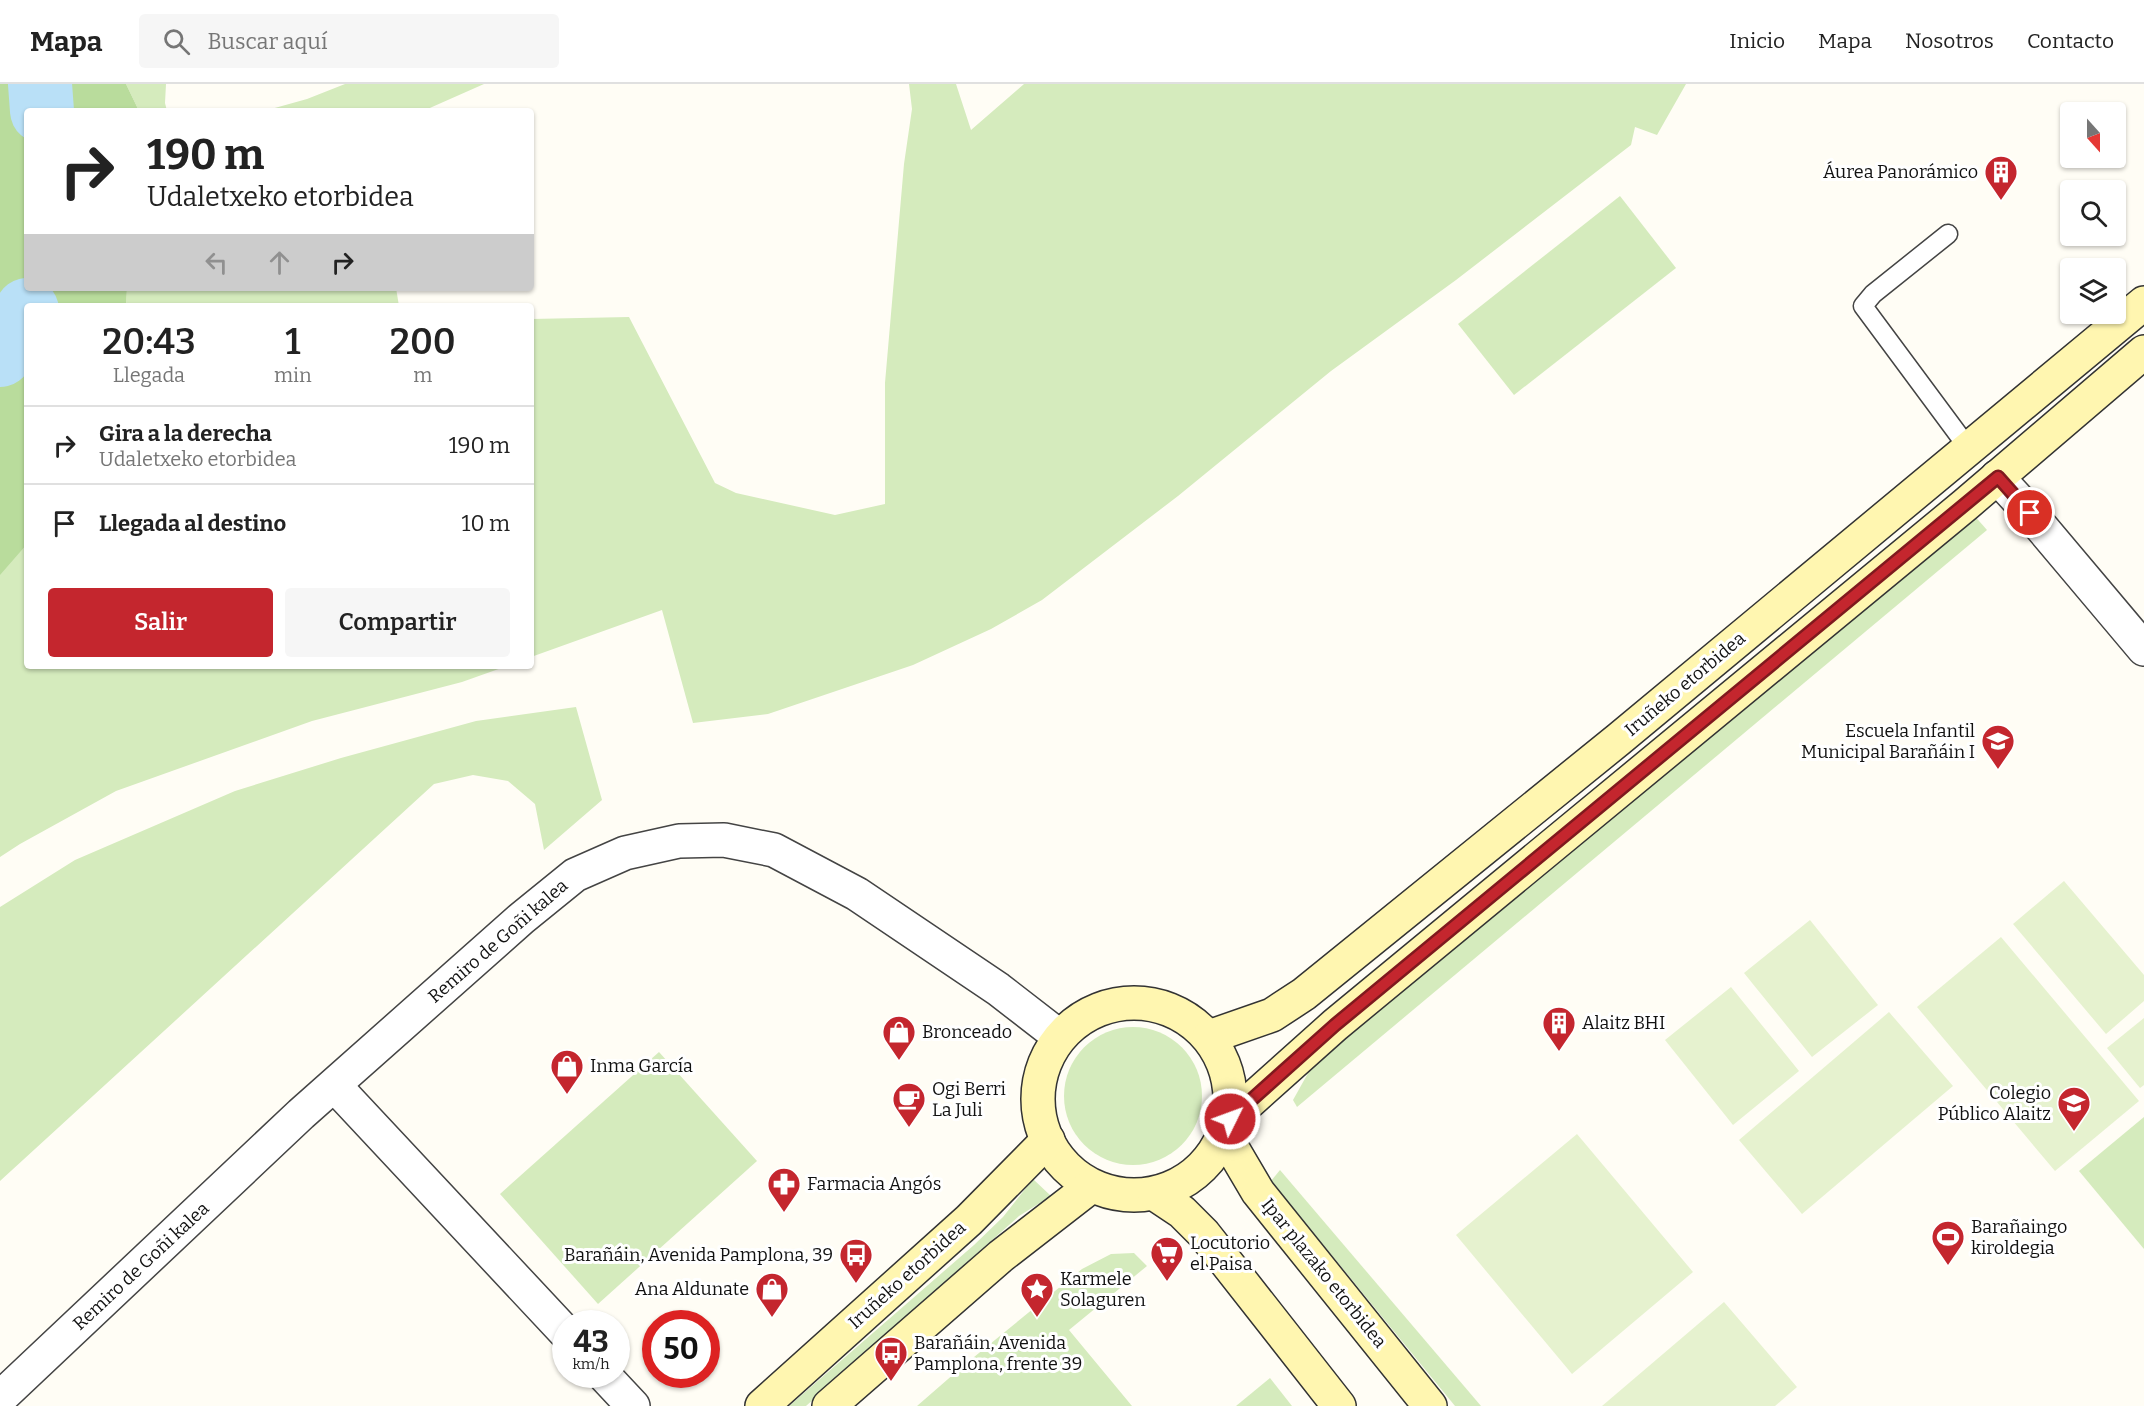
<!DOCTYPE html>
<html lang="es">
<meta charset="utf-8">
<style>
:root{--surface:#fff;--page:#f6f6f6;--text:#222;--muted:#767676;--line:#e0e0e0;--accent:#c4262e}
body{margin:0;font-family:Bitter,serif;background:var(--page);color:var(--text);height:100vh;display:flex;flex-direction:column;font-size:22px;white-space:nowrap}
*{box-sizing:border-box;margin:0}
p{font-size:20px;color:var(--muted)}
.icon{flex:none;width:33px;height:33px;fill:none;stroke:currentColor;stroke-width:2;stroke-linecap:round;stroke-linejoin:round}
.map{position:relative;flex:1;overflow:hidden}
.side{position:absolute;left:24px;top:219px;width:510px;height:366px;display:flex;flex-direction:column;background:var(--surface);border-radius:6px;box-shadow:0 2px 4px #0004}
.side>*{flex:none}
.banner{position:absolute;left:24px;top:24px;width:510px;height:183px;border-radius:6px;box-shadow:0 2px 4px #0004;background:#fff;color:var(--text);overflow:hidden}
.needle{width:39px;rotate:159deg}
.buttons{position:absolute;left:2060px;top:18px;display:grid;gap:12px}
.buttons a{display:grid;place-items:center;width:66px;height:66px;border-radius:6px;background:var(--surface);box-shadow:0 2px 4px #0004;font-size:30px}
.speed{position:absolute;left:552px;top:1226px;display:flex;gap:12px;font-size:30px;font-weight:700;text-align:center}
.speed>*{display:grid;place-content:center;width:78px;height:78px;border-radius:50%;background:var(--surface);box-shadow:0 2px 4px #0004;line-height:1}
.speed small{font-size:15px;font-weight:400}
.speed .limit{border:9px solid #d22;background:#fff;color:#111}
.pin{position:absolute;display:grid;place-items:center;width:51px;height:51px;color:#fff;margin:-26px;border:3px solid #fff;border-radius:50%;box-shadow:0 2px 6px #0007}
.me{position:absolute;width:66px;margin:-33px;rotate:48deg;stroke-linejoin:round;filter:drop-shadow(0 0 4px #0008)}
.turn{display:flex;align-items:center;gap:21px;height:126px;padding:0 24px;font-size:27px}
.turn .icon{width:78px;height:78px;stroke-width:2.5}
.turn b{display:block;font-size:42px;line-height:51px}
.lanes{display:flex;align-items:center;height:57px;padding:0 24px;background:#0003;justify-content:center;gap:30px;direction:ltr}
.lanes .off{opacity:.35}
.eta{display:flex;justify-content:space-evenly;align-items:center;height:102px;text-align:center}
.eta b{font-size:36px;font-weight:600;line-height:42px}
.button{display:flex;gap:12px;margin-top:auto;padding:12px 24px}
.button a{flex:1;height:69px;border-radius:6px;background:var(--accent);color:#fff;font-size:24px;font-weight:600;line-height:69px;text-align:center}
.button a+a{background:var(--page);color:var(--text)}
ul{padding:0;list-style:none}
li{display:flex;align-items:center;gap:18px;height:78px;padding:0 24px;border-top:2px solid var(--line)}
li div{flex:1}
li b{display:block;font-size:22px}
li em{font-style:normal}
header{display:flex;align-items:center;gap:36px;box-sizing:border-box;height:84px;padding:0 30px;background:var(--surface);border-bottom:2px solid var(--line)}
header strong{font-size:28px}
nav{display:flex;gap:33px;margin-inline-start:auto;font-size:21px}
.search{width:420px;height:54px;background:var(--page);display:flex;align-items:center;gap:15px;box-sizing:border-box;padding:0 21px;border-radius:6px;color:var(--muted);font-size:22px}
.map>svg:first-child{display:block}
.green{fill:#d5ebbd}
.forest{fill:#b9dc9c}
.pitch{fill:#e6f2cf}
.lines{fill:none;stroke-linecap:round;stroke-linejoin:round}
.river{stroke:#b9e0f7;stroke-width:64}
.lane-casing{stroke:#444;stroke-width:21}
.street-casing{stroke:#444;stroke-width:36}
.secondary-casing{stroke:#333;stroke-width:36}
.lane{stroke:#fff;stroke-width:18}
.street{stroke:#fff;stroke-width:33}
.secondary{stroke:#fff6b0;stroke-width:33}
.route-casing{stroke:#7f191e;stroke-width:15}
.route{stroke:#c4262e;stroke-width:10}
.labels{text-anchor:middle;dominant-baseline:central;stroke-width:6;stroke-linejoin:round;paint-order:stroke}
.poi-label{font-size:18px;fill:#111;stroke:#fff;text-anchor:start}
.street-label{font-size:18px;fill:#111;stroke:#fff}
</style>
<header>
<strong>Mapa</strong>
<div class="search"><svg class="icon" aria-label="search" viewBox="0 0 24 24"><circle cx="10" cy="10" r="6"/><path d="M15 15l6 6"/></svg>Buscar aquí</div>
<nav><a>Inicio</a><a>Mapa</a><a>Nosotros</a><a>Contacto</a></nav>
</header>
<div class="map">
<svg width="2144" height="1322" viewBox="0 0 2144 1322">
<rect width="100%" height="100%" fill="#fffdf5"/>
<g class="green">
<path d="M126,0H166L165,19L167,27H139Z"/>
<path d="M345,0H484L423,27H264L307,15Z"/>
<path d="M909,0H956L971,46L1024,0H1686L1657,51L1635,43L1631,61L1456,196L1331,287L1178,412L1042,516L991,545L913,581L768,630L693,639L662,526L531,573V235L629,233L715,399L736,409L835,431L885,420V299L904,80L912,25Z"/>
<path d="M1620,112L1676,184L1514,311L1458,240Z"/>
<path d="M127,204H396L399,222H126Z"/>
<path d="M1965,421L1987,446L1297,1023L1293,1016L1335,941Z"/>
<path d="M27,457V582H507L462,598L312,637L116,707L20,760L0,773V487Z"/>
<path d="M576,623L602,716L544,766L535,720L508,697L473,691L434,700L0,1097V823L75,776L235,707L341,674L476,637Z"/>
<circle cx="1133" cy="1012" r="69"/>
<path d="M659,968L757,1077L598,1220L500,1110Z"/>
<path d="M2144,1033V1165L2079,1087Z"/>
<path d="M1280,1086L1481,1322H1455L1271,1097Z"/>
<path d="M1033,1095L1051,1112L1019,1132L806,1322H789L974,1161L1003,1133Z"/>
<path d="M1134,1169L1147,1182L1069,1246L1132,1322H917L963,1282L1082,1185L1111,1170Z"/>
<path d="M1270,1294L1292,1322H1236Z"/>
</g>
<path class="forest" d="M0,0H126L139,27H27V204H127L126,222H27V460L0,491Z"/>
<g class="pitch">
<path d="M2064,797L2144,891V917L2106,950L2013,840Z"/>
<path d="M1810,836L1878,921L1812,973L1744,889Z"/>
<path d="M2001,853L2139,1017L2055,1087L1917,923Z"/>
<path d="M1731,903L1799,987L1733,1041L1665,956Z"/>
<path d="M1889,928L1953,1002L1802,1130L1739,1056Z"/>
<path d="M2144,934V1001L2140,1004L2107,964Z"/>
<path d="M1577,1050L1693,1188L1572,1290L1456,1151Z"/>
<path d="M1724,1218L1797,1303L1775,1322H1602Z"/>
</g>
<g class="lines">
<g class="river">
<path d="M40,0L42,27"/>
<path d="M0,271L27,226"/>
</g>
<defs>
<path id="lane" d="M1948,150L1873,210L1863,222L1969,365"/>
<g id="street">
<path d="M1997,393L2021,419L2144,565"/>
<path d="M335,1002L566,1249"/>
<path d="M603,1290L633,1322"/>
<path d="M0,1314L301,1030L522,834L575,791L625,769L679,757L724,756L774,766L857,810L998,905L1060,953"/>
</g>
<g id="secondary">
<circle cx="1134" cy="1015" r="96"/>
<path d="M1209,953L1272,931L1304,910L1619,655L2144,219"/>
<path d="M1230,1035L1335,941L1965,421L2144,268"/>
<path d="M1225,1052L1258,1108L1430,1322"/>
<path d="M1155,1110L1182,1128L1204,1150L1339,1322"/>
<path d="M762,1322L969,1136L1048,1056"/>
<path d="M829,1322L1001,1172L1090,1103"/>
</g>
</defs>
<use href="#lane" class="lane-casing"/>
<use href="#street" class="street-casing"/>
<use href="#secondary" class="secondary-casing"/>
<use href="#lane" class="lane"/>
<use href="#street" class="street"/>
<use href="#secondary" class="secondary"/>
</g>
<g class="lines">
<defs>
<path id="route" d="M1230,1035L1335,941L1998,393L2030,429"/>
</defs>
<use href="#route" class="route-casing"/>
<use href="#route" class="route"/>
</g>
<defs>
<symbol id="building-pin" viewBox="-11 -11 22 30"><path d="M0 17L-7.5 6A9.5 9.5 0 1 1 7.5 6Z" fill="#c4262e" stroke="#fff"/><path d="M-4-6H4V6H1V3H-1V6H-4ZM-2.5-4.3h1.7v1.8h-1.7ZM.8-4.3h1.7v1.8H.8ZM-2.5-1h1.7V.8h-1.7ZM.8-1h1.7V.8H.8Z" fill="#fff"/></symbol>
<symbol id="school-pin" viewBox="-11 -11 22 30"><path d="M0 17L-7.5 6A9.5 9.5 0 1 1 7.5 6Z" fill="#c4262e" stroke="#fff"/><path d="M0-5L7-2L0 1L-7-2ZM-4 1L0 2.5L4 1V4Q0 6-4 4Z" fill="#fff"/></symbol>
<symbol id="shop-pin" viewBox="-11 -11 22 30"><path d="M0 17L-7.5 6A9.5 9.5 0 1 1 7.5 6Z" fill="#c4262e" stroke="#fff"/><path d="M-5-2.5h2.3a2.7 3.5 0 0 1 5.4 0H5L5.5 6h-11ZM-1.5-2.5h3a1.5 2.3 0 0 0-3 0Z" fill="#fff"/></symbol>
<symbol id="cafe-pin" viewBox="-11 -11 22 30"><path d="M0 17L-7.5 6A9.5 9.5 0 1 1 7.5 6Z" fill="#c4262e" stroke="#fff"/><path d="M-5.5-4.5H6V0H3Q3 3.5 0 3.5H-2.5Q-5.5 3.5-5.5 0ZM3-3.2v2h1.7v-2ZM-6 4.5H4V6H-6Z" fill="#fff"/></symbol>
<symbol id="pharmacy-pin" viewBox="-11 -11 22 30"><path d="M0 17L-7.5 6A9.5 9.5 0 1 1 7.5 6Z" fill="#c4262e" stroke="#fff"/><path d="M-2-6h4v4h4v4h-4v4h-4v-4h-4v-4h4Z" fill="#fff"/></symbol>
<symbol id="stadium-pin" viewBox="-11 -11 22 30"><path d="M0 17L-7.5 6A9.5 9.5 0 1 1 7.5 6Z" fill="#c4262e" stroke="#fff"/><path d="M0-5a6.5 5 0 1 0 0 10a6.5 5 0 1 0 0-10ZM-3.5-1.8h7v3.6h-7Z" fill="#fff"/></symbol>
<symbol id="supermarket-pin" viewBox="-11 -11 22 30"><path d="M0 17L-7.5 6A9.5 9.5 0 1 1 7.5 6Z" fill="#c4262e" stroke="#fff"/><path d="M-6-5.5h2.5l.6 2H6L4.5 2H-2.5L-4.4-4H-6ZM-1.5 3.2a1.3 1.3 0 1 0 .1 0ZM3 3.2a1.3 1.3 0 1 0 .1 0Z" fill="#fff"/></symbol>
<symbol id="bus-pin" viewBox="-11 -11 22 30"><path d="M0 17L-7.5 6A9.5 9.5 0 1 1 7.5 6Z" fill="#c4262e" stroke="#fff"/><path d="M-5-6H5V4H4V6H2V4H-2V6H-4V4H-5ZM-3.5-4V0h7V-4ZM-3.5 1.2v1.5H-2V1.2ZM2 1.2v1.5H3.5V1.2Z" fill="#fff"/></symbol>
<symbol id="sight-pin" viewBox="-11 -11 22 30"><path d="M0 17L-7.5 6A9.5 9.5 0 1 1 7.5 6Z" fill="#c4262e" stroke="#fff"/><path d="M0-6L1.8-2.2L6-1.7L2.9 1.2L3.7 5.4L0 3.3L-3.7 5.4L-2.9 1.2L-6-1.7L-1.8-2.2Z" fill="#fff"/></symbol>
</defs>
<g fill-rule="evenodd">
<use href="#building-pin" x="1982" y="69" width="38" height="52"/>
<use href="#school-pin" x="1979" y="638" width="38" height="52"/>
<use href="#building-pin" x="1540" y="920" width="38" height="52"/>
<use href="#shop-pin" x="880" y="929" width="38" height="52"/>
<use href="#shop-pin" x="548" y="963" width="38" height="52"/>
<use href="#cafe-pin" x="890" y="996" width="38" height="52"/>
<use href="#school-pin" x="2055" y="1000" width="38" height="52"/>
<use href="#pharmacy-pin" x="765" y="1081" width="38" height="52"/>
<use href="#stadium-pin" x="1929" y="1134" width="38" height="52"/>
<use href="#supermarket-pin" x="1148" y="1150" width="38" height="52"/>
<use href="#bus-pin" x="837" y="1152" width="38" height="52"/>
<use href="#shop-pin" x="753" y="1186" width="38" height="52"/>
<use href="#sight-pin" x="1018" y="1186" width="38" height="52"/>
<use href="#bus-pin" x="872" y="1250" width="38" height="52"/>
</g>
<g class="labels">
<g class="poi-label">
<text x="1978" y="88" text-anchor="end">Áurea Panorámico</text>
<text x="1975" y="647" text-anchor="end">Escuela Infantil<tspan x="1975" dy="21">Municipal Barañáin I</tspan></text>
<text x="1582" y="939">Alaitz BHI</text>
<text x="922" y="948">Bronceado</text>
<text x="590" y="982">Inma García</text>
<text x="932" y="1005">Ogi Berri<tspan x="932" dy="21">La Juli</tspan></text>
<text x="2051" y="1009" text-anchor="end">Colegio<tspan x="2051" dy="21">Público Alaitz</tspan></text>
<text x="807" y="1100">Farmacia Angós</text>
<text x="1971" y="1143">Barañaingo<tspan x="1971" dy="21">kiroldegia</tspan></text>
<text x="1190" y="1159">Locutorio<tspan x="1190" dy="21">el Paisa</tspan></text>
<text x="833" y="1171" text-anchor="end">Barañáin, Avenida Pamplona, 39</text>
<text x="1060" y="1195">Karmele<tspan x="1060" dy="21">Solaguren</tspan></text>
<text x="749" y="1205" text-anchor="end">Ana Aldunate</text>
<text x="914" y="1259">Barañáin, Avenida<tspan x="914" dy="21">Pamplona, frente 39</tspan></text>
</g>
<g class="street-label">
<text transform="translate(1685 600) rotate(-40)">Iruñeko etorbidea</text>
<text transform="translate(498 857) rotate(-41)">Remiro de Goñi kalea</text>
<text transform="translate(141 1182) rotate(-43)">Remiro de Goñi kalea</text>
<text transform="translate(1324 1189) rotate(51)">Ipar plazako etorbidea</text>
<text transform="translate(907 1191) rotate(-42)">Iruñeko etorbidea</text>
</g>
</g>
</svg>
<div class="buttons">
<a><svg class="needle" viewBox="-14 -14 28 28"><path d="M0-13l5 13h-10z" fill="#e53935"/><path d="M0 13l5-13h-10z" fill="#767676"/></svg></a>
<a><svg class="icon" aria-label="search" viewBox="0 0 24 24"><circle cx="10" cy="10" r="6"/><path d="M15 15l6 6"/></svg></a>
<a><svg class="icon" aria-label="layers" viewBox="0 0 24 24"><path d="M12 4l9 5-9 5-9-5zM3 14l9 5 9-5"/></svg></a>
</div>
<div class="speed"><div>43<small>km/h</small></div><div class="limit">50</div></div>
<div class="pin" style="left:2030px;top:429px;background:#d93025"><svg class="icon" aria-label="arrive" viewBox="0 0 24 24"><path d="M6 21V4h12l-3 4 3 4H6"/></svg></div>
<svg class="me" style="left:1230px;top:1035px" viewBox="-20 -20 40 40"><circle r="17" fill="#c4262e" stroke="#fff" stroke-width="3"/><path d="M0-11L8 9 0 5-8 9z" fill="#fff"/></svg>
<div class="banner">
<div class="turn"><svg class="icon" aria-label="right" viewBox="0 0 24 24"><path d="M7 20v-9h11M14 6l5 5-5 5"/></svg><div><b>190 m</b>Udaletxeko etorbidea</div></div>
<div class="lanes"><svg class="icon off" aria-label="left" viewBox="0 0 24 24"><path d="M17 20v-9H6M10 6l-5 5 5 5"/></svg><svg class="icon off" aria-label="ahead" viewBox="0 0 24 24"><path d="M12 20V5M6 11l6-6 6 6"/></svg><svg class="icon" aria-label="right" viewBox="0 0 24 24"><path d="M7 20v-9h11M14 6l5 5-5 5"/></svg></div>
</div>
<section class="side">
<div class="eta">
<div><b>20:43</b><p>Llegada</p></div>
<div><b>1</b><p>min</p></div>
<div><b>200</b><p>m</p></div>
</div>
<ul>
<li><svg class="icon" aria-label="right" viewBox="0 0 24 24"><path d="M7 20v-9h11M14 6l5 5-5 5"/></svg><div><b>Gira a la derecha</b><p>Udaletxeko etorbidea</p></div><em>190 m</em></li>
<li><svg class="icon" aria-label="arrive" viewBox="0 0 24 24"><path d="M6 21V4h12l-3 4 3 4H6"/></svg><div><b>Llegada al destino</b></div><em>10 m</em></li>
</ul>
<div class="button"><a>Salir</a><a>Compartir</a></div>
</section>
</div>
